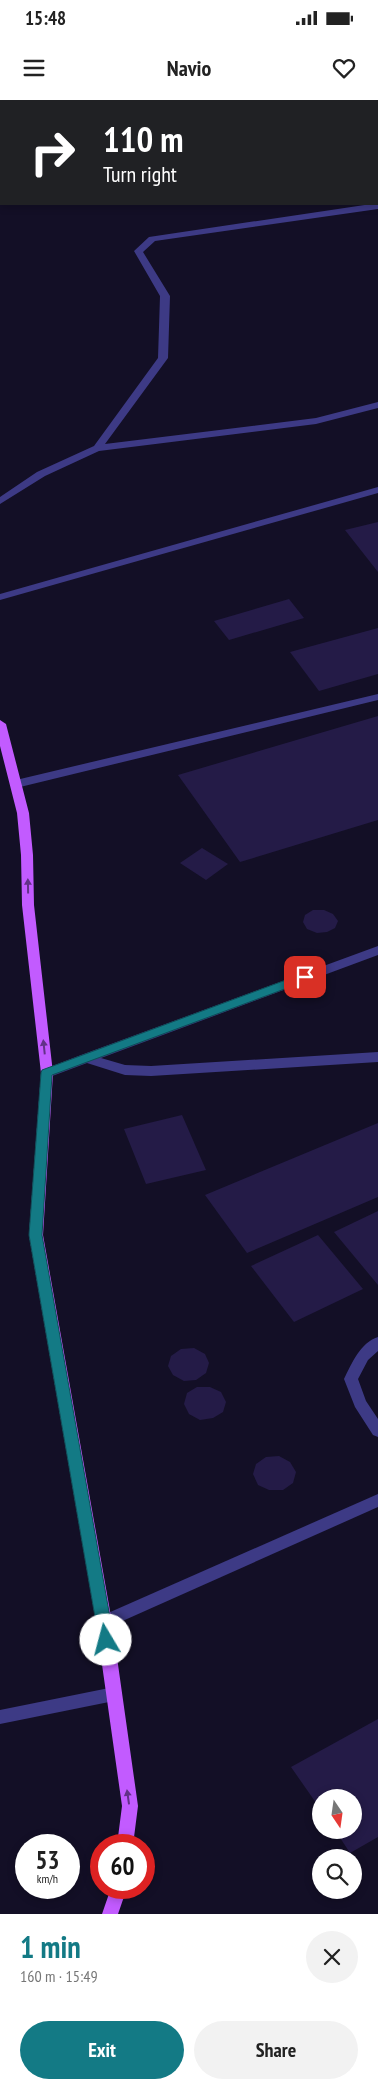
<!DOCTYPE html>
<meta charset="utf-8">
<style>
:root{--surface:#fff;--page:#f2f2f2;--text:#222;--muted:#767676;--accent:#137a85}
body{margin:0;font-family:"PT Sans Narrow",sans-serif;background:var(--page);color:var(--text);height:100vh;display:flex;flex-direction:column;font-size:19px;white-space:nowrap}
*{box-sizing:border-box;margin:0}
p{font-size:16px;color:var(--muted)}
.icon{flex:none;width:28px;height:28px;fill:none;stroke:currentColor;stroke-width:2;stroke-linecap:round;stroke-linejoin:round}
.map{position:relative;height:1814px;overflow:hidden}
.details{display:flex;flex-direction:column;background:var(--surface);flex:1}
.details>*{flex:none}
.hud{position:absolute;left:0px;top:0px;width:379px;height:105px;box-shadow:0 2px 8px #0003;background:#202124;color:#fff;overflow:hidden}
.needle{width:32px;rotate:167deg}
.controls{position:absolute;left:312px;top:1689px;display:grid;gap:10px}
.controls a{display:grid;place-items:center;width:50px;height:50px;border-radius:50%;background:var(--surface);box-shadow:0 2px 8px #0003;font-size:25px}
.speed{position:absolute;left:15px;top:1734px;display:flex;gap:10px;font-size:25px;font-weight:700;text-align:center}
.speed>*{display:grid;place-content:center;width:65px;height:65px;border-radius:50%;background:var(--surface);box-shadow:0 2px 8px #0003;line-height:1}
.speed small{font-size:12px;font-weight:400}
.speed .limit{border:8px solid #d22;background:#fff;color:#111}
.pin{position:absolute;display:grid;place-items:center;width:42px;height:42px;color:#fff;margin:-21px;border-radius:10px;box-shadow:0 2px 8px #0006}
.me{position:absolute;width:55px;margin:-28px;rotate:352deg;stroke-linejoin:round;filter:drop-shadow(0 0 4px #0008)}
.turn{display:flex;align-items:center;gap:18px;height:105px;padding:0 20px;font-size:22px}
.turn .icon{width:65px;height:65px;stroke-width:2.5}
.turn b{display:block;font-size:35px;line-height:42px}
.round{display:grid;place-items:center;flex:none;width:52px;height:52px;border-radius:26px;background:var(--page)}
.head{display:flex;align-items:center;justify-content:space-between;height:85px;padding:0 20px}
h1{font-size:30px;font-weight:700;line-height:38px;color:var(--accent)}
.action{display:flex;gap:10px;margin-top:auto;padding:10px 20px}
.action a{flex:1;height:58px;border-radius:30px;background:var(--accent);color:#fff;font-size:20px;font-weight:700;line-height:58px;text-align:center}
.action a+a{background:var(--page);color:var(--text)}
.status{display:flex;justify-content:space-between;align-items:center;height:35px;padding:0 25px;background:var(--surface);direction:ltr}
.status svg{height:14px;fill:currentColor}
header{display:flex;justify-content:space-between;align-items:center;height:65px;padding:0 20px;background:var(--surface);font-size:22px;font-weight:700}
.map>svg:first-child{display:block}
.building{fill:#241b47}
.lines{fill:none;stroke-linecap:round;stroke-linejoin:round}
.service{fill:#3d3a85;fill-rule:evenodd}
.minor{fill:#3d3a85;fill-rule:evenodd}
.primary{fill:#c25bff;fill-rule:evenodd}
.oneway{fill:#623188}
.route{fill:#137a85;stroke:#0c4f56}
</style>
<div class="status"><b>15:48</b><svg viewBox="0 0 49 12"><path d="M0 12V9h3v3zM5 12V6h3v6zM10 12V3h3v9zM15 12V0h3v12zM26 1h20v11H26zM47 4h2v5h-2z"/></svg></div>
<header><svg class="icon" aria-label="menu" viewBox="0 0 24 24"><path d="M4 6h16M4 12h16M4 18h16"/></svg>Navio<svg class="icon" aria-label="heart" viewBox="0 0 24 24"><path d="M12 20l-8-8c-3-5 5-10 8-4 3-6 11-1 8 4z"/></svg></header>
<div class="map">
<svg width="378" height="1814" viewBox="0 0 378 1814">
<rect width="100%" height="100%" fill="#130f26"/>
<g class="building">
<path d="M378,422V472L345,430Z"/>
<path d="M289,499L304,518L229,540L214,521Z"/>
<path d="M378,528V574L319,591L290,552Z"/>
<path d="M378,616V720L240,762L178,675Z"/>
<path d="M202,748L228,764L206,780L180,763Z"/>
<path d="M313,810H324L333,814L338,821L335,828L327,832L317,833L307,829L303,822L305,815Z"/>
<path d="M182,1015L206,1070L146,1084L124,1029Z"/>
<path d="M378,1023V1097L247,1153L205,1095Z"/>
<path d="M378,1111V1185L334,1132Z"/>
<path d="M318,1135L363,1189L294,1222L251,1166Z"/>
<path d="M194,1248L205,1254L209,1263L206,1273L196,1280L184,1281L173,1275L168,1266L171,1256L181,1249Z"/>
<path d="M197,1287H210L221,1292L226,1302L223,1312L213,1318L200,1320L189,1314L184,1304L187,1293Z"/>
<path d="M279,1356L290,1362L296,1372L293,1383L283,1390H269L258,1385L253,1374L256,1364L266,1357Z"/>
<path d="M378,1619V1737L350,1753L335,1730H354V1698H321V1710L291,1667Z"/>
</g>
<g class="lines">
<g class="service">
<path d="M378,103V109L155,141L143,152L170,196L168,258L105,344L316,318L378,302V308L316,324L99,351L45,376L0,404V397L37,372L94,346L158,258L160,196L134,151L149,137Z"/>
<path d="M378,387V393L0,500V494Z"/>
<path d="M378,594V600L16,688L10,684L16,680Z"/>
<path d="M378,846V855L101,958L125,965L151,966L378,952V962L151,976L125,975L87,963L47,978L42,976L41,973L42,970L81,955Z"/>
<path d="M378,1237V1251L368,1260L358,1279L366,1301L378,1319V1337L373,1335L355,1307L344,1279C352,1263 360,1243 378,1237Z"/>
<path d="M114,1587L120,1589L122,1594L120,1599L114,1601L0,1624V1610Z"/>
</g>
<path class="minor" d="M378,1394V1407L109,1527L104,1529L99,1527L96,1522L99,1517Z"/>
<g class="primary">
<path d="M0,620L6,624L29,713L33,755L34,805L53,973L43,1135L112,1522L138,1706L133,1745H117L122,1706L96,1522L29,1135L41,973L22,805L21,755L17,713L0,646Z"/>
<path d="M111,1788H127L118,1814H102Z"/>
</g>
</g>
<defs><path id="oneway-solid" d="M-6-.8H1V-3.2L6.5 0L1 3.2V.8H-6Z" transform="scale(1.25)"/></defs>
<g class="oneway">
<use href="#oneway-solid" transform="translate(28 786) rotate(-91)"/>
<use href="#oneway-solid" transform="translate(44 947) rotate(-96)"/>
<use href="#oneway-solid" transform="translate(128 1697) rotate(-98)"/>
</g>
<path class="route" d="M305,873L310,877L309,880L52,975L42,1135L114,1540L112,1544L106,1546L101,1544L99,1540L29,1135L41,973L42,970Z"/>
</svg>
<div class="controls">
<a><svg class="needle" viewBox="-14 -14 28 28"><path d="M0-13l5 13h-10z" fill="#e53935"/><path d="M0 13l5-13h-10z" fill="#767676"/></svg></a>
<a><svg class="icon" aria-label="search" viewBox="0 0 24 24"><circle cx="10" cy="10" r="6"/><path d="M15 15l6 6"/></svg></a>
</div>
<div class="speed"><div>53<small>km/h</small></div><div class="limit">60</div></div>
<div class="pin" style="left:305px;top:877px;background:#d93025"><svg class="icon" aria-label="arrive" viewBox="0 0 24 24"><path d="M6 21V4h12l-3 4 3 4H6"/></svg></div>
<svg class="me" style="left:106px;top:1540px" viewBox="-20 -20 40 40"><circle r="19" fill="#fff"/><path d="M0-13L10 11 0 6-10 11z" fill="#137a85"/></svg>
<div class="hud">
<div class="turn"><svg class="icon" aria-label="right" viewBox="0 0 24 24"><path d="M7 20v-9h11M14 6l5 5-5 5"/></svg><div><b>110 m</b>Turn right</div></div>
</div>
</div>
<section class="details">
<div class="head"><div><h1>1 min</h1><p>160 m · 15:49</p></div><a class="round"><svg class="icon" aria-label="close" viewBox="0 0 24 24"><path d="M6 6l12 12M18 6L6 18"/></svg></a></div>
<div class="action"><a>Exit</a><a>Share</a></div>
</section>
